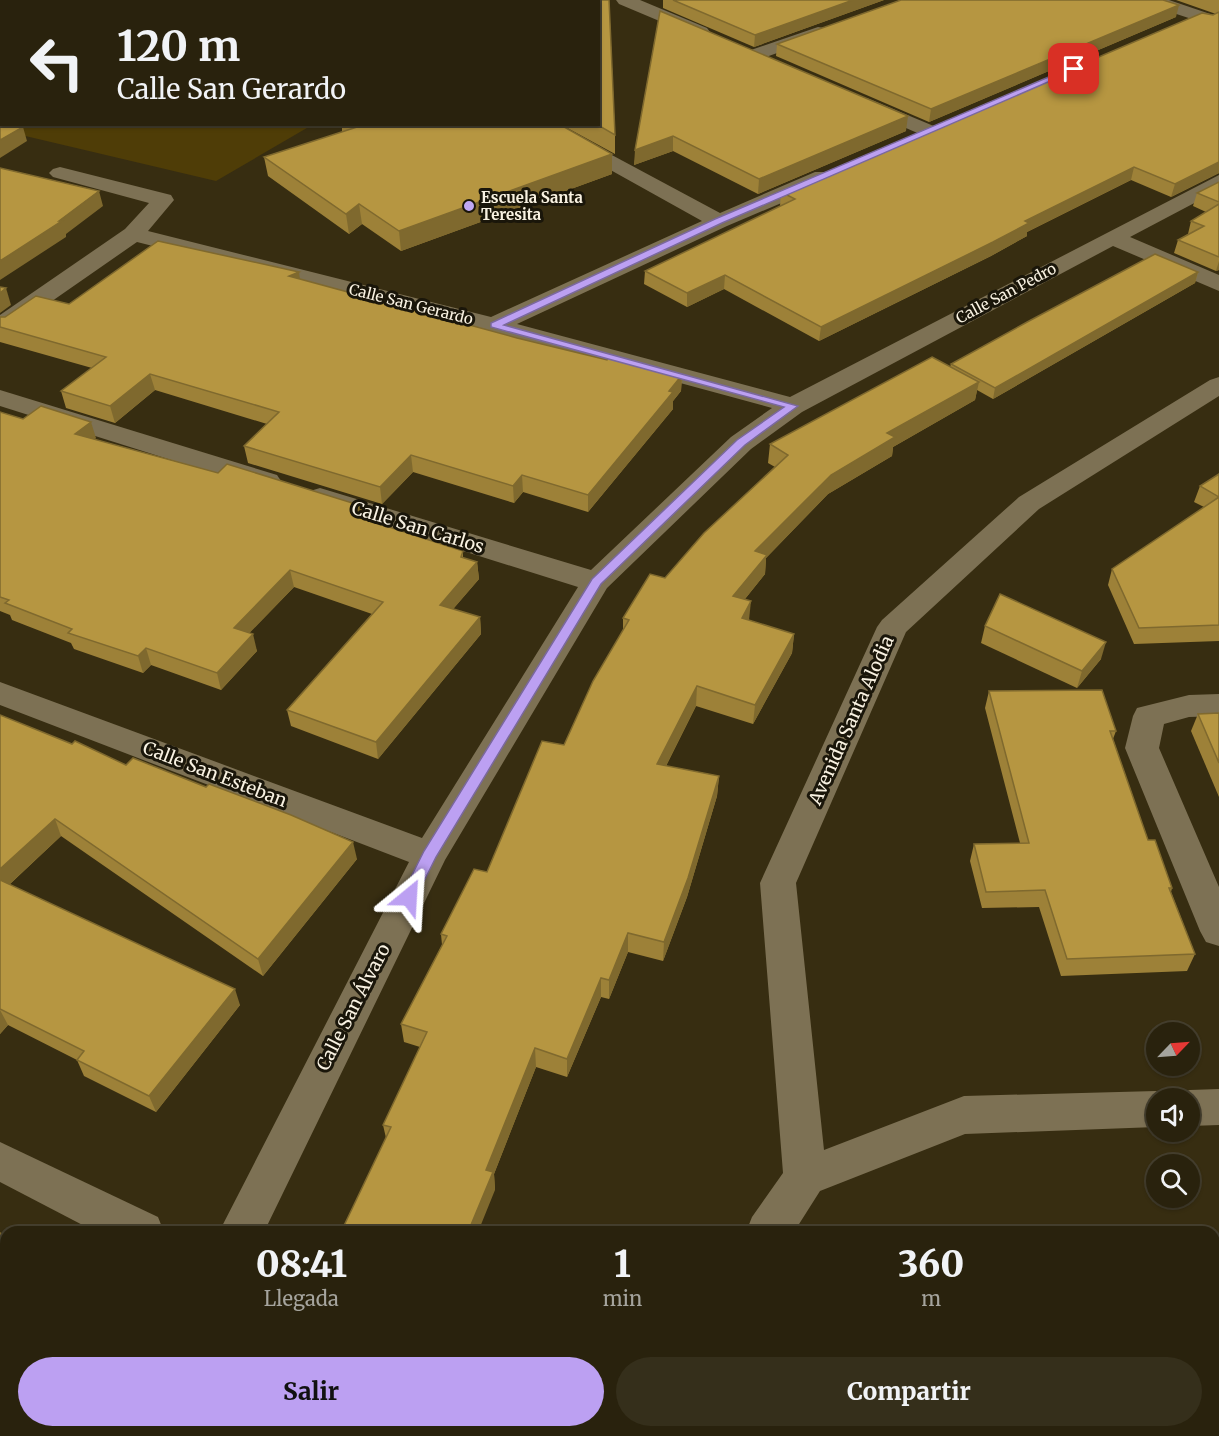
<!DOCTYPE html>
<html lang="es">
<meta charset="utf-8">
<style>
:root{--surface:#29220d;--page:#352f1b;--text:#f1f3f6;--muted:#a5a49d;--line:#453f2e;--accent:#bca0f2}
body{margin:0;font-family:Merriweather,serif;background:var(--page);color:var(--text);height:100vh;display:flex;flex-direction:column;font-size:22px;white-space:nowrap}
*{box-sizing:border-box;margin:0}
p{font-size:20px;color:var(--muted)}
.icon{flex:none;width:33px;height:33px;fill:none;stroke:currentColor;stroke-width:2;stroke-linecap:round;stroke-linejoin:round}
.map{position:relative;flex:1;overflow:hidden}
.panel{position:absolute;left:0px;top:1226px;width:1220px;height:212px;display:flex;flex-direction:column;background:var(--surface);border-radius:18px 18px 0 0;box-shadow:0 2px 4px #0004,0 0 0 2px var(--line)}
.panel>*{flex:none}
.top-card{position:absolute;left:0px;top:0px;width:600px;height:126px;box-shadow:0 2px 4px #0004,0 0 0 2px var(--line);background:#29220d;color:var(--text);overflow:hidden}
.needle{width:39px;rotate:65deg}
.tools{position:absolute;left:1146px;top:1022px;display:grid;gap:12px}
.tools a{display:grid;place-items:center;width:54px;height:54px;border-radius:50%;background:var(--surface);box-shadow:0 2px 4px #0004,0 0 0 2px var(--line);font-size:30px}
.pin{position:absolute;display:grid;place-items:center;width:51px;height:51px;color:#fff;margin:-26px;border-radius:12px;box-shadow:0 3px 9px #0006}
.me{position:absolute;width:66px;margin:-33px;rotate:27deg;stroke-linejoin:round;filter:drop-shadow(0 0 4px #0008)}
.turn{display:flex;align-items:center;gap:21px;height:126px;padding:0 18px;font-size:27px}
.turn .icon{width:78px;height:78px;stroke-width:2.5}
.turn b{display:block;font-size:42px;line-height:51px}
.eta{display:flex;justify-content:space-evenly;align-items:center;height:102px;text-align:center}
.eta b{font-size:36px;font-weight:800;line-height:42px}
.primary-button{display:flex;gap:12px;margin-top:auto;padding:12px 18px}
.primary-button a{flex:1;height:69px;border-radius:36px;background:var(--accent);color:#111;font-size:24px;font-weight:800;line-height:69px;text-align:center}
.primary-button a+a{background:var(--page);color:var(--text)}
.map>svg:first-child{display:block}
.green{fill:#4f3d07}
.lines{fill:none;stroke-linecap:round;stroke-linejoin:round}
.minor{fill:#7d7154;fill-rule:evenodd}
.tertiary{fill:#7d7154;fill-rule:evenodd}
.wall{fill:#9d8138}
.shaded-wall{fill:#7f692e}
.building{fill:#b69641;stroke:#7f692e;stroke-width:1.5}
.route{fill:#bca0f2;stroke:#7a689d;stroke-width:1.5}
.poi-dot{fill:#c0a8f4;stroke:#1a160a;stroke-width:2}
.labels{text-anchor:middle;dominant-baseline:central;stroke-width:6;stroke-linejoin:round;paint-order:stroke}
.far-poi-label{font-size:15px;font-weight:bold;fill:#f9f2e2;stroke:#1a160a;text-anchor:start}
.far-street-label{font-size:15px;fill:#f9f2e2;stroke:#1a160a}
.street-label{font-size:18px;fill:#f9f2e2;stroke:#1a160a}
</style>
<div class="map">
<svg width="1219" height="1436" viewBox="0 0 1219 1436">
<rect width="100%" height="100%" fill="#372d11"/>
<g class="green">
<path d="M1,74L2,124L312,125L216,181L0,130Z"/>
<path d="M1214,1333L1219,1336V1436H1035L1037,1431H1214Z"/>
</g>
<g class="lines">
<g class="minor">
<path d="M616,0H640L707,28L710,32L701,37L695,36L619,4Z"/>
<path d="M1143,0H1169L1219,17V28L1146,4Z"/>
<path d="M818,27L824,28L827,32L824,36L755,61L746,55L748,51Z"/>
<path d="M867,98L936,127L939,131L936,135H922L860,108L857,104L860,100Z"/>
<path d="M528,124H554L720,213L815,172H831L834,177L831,182L727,226L517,324L790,397L1219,175V190L1130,237L1219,275V291L1113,246L802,412L751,449L607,588L445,860L264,1232H219L409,862L0,705V682L422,838L578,587L310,503L306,497L310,491L320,488L330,491L591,570L731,437L772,408L485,330L137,242L9,331L0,333V315L125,229L149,203L53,177L49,173L53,169L60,167L171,195L174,200L148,231L491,317L702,221Z"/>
<path d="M0,390L277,475L281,481L277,487L267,489L257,487L0,406Z"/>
<path d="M1219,694V716L1189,717L1164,724L1159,748L1219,887V946L1206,942L1200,931L1125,748L1133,716L1137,708L1189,695Z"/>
<path d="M0,1142L158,1217L164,1232H96L0,1182Z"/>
<path d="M115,1431H163L161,1436H113Z"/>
</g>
<g class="tertiary">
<path d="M1219,377V396L1039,509L906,632L796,883L824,1150L964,1096L1156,1091L1172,1098H1156V1127L965,1134L820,1191L794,1232H746L752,1217L783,1173L760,883L877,627L882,620L1019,497L1210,380Z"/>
<path d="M1219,1089V1125L1190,1126V1098H1174L1175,1095L1190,1090Z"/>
<path d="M607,1431H657L655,1436H605Z"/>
</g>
</g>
<g class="wall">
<path d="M388,0H609L615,135V154L560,124H598V2H389Z"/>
<path d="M663,0H884L754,47L663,8Z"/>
<path d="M1176,0H1219V173L1171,197L1131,180L1027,232V236L991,256L819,341L724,289L687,307L644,284L645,271L781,206H780L781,192L1216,14Z"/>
<path d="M660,11L906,131L758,194L673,151L634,165Z"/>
<path d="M1176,17L929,122L776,56L777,44Z"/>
<path d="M342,124H559L612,174L401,251L362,224L349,234L268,176L264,157L342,132Z"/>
<path d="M1219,182V270L1216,271L1174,253L1178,240L1188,234L1191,221L1206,212L1193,206L1197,193Z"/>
<path d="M1198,272L1195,283L993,399L977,390L975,400L893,447L892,456L828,494L766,558L765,574L745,599L749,620L794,634L792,653L753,724L696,706L666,766L719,776L717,796L687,897L663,961L628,952L609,999L601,997L567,1077L536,1067L494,1174L495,1190L386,1138L383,1125L420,1047L404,1042L401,1024L442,945L441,934L487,872L564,745L623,630V618L665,578L775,467L768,463L770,444L950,367L951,364Z"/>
<path d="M300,279L517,338L607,360L682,375L681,391L673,401V409L588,512L523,492L514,503L413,472L382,504L248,463L244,446L267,424L155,390L115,423L66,408L61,391L92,368L0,342V317L69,304Z"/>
<path d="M0,412L23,419L96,438L94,439L363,519L463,551V558L477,562L479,579L453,609L480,617L481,634L378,759L291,726L287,710L372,614L294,587L249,633L257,651L221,690L151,665L143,673L74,649L71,643L12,620L10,615L0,611Z"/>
<path d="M1219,474V641L1134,644L1108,585L1112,569L1204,507L1194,502L1200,486Z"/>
<path d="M985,626L1101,659L1077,688L981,643Z"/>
<path d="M989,691L1116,731L1113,739L1148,840L1172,888L1171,892L1195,954L1187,971L1061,976L1039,907L982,908L970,861L974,844L1020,843L985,708Z"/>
<path d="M1219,713V797L1191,731L1198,714Z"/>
<path d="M0,715L357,859L263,976L61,836L9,885L240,1005L156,1112L84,1076L77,1060L8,1025L0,1034Z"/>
</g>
<g class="shaded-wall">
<path d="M41,0H79V2H42Z"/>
<path d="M853,0H884L754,47L755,35Z"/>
<path d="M1179,5L1176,17L929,122L931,109Z"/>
<path d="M908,116L906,131L758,194L759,179Z"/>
<path d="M23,127L27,141L0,158V140Z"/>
<path d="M673,136V151L634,165L635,150Z"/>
<path d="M612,154V174L401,251L399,231Z"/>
<path d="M1219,162V173L1171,197L1175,184Z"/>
<path d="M1134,167L1131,180L1027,232V236L991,256L819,341L821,327L1025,221Z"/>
<path d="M99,191L103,206L66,234V237L0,280V261L59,221Z"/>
<path d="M359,204L362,224L349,234L346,214Z"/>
<path d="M1219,261V270L1216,271Z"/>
<path d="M299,272L301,288L289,276Z"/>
<path d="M1198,272L1195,283L993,399L995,388Z"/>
<path d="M725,275L724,289L687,307V293Z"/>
<path d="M6,288L11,305L0,313V293Z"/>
<path d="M150,374L155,390L115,423L110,406Z"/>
<path d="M682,375L681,391L673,401V409L588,512V495Z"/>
<path d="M979,382L975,400L893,447L892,456L828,494L766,558L765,574L732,615L733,596L755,551L831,475L887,433Z"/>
<path d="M91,422L96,438L80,451L75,434Z"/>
<path d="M411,455L413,472L382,504L380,487Z"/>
<path d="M522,475L523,492L514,503L513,486Z"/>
<path d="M362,506L364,522L352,515Z"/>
<path d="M477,562L479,579L442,622L440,605Z"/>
<path d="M290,570L294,587L238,645L234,628Z"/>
<path d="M751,601L749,620L742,618Z"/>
<path d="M480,617L481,634L378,759L376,742Z"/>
<path d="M253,634L257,651L221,690L217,673Z"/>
<path d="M794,634L792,653L753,724L755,705Z"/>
<path d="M1106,642L1101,659L1077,688L1082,671Z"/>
<path d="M146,648L151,665L143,673L138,656Z"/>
<path d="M697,686L696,706L657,784V764Z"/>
<path d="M719,776L717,796L687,897L663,961L664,942Z"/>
<path d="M55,819L61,836L0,893V869Z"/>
<path d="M353,842L357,859L263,976L258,959Z"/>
<path d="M628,933V952L609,999V980Z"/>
<path d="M601,978V997L567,1077V1059Z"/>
<path d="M235,989L240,1005L156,1112L149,1096Z"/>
<path d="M0,1010L8,1025L0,1034Z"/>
<path d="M535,1048L536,1067L494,1174L495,1190L478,1232H468L486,1170Z"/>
<path d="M6,1391V1418L0,1410V1399Z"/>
<path d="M8,1431H25L27,1434L25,1436H4Z"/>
<path d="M390,1431H401L399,1436H388Z"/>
</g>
<g class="building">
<path d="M398,0H609L615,135L596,124H598V2H401Z"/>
<path d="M673,0H853L755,35Z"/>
<path d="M901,0H1163L1179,5L931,109L777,44Z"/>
<path d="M660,11L908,116L759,179L673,136L635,150Z"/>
<path d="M1219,12V162L1175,184L1134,167L1025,221L1029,223L993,242L821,327L725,275L687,293L645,271L795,199L781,192L1202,13L1213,15Z"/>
<path d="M0,121L2,122V124H14L23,127L0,140Z"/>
<path d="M352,124H559L612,154L399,231L359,204L346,214L264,157L357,127Z"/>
<path d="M0,168L99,191L59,221H62L0,261Z"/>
<path d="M1219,182V202L1197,193Z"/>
<path d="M1219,204V257L1178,240L1204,226L1191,221Z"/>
<path d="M158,241L299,272L289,276L517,338L607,360L609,356L682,375L669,391L673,392L588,495L522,475L513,486L411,455L380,487L244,446L279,412L150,374L110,406L61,391L106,357L0,327V317H5L36,296L69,304Z"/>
<path d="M1155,254L1198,272L995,388L951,364L1029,321Z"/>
<path d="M0,287L6,288L0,293Z"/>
<path d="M932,357L979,382L887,433L895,437L831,475L755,551L767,555L733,596L751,601L742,618L794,634L755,705L697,686L657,764L719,776L688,878L664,942L628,933L609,980L601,978L567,1059L535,1048L486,1170L493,1172L468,1232H341L391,1127L383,1125L427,1032L401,1024L447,936L441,934L474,869L487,872L542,741L564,745L593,681L629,620L623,618L650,574L665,578L704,533L788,455L770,444Z"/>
<path d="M41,406L91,422L75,434L218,473L227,464L362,506L352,515L463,551L461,557L477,562L440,605L480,617L376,742L287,710L383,602L290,570L234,628L253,634L217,673L146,648L138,656L68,633L72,629L5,603L9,600L0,597V412L23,419Z"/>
<path d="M1219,474V497L1200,486Z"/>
<path d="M1219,497V625L1139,628L1112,569Z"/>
<path d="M1000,594L1106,642L1082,671L985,626Z"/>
<path d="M1102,690L1116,731H1110L1148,840H1155L1172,888H1169L1195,954L1067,959L1045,890L986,892L974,844L1029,843L989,691Z"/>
<path d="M1219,713V763L1198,714Z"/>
<path d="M0,715L72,744L75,741L126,765L133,758L206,787L209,784L291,815L353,842L258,959L55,819L0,869Z"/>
<path d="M0,880L235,989L149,1096L77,1060L84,1051L0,1009Z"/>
<path d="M0,1233L6,1236V1391L0,1399Z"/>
<path d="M0,1408L6,1412V1431H8L4,1436H0Z"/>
<path d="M251,1431H390L388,1436H249Z"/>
</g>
<path class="route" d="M1072,67L1078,69L722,223L504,325L798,406L745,445L601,584L436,857L414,901H403L401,897L424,851L592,579L737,440L784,407L491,327V323L715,219Z"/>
<circle class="poi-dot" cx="469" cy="206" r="6"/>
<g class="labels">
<g class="far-poi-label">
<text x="481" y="197">Escuela Santa<tspan x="481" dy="17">Teresita</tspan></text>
</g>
<g class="far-street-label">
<text transform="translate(1006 293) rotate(-28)">Calle San Pedro</text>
<text transform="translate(411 304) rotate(14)">Calle San Gerardo</text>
</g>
<g class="street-label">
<text transform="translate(418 527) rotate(17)">Calle San Carlos</text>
<text transform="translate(851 720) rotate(-66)">Avenida Santa Alodia</text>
<text transform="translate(215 774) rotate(21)">Calle San Esteban</text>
<text transform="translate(353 1007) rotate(-63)">Calle San Álvaro</text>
</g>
</g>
</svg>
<div class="tools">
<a><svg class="needle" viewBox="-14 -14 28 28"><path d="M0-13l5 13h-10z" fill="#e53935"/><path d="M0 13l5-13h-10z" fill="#a5a49d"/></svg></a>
<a><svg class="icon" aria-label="sound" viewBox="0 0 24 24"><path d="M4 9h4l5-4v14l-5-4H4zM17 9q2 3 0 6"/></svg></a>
<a><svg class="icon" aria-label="search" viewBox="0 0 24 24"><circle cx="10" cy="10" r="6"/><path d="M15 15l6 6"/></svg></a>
</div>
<div class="pin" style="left:1074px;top:69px;background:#d93025"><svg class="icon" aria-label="arrive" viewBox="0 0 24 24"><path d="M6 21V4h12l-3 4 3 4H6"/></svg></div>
<svg class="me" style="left:409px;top:897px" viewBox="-20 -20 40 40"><path d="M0-17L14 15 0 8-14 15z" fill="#bca0f2" stroke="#fff" stroke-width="4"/></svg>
<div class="top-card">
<div class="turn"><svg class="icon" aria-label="left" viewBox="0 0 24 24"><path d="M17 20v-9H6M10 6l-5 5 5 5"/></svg><div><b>120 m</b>Calle San Gerardo</div></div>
</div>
<section class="panel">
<div class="eta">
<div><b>08:41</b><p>Llegada</p></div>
<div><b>1</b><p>min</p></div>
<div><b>360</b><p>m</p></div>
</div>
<div class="primary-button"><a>Salir</a><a>Compartir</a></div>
</section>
</div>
